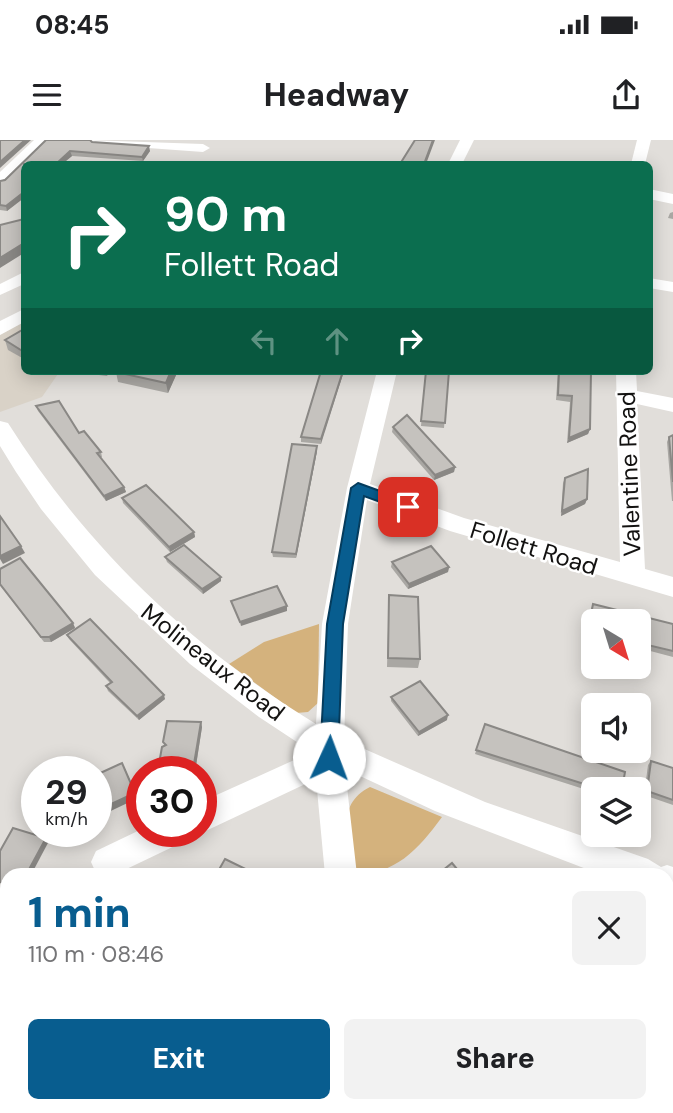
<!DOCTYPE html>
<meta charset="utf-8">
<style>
:root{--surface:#fff;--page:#f2f2f2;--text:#202124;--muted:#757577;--accent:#085d8f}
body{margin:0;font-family:"DM Sans",sans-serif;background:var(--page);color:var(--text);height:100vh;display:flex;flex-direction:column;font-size:26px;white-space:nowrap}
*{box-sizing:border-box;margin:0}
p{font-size:23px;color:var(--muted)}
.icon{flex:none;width:38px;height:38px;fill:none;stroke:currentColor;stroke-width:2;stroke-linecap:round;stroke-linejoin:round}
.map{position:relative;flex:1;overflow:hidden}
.drawer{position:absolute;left:0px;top:728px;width:674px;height:245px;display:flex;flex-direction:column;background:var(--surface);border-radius:21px 21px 0 0;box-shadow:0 4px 18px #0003}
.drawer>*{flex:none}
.banner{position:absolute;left:21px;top:21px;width:632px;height:214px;border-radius:10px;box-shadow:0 4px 18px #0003;background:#0b6e4f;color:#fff;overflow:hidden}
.needle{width:46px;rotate:142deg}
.controls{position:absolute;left:581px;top:469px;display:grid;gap:14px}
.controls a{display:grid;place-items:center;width:70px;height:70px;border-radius:10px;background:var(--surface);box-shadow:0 4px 18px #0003;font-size:35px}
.speed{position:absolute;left:21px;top:616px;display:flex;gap:14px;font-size:35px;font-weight:700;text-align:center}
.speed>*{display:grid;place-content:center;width:91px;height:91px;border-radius:50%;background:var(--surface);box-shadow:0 4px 18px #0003;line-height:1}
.speed small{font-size:18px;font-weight:400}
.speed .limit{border:10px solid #d22;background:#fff;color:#111}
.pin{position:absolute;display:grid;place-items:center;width:60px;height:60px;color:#fff;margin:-30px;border-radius:14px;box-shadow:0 4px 10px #0006}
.me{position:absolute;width:77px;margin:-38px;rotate:2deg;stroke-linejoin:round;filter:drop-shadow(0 0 5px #0008)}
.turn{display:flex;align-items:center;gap:24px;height:147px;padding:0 28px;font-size:32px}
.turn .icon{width:91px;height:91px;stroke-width:2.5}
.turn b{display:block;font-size:49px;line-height:60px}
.lanes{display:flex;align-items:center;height:66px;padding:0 28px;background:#0003;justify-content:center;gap:35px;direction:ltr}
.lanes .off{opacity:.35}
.round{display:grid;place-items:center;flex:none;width:74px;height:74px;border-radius:10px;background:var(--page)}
.overview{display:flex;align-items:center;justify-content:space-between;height:119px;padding:0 28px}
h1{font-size:42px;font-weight:800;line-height:52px;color:var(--accent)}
.action{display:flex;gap:14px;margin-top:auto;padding:14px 28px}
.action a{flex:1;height:80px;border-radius:10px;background:var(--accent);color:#fff;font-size:28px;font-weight:800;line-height:80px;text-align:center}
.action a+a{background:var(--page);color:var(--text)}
.status{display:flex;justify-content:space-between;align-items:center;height:49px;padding:0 35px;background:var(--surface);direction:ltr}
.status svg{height:19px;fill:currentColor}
header{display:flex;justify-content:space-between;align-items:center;height:91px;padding:0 28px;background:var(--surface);font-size:32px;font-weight:800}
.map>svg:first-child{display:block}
.built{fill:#d9d2c7}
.green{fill:#d4b27d}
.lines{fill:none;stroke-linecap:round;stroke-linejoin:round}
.minor{fill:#fff;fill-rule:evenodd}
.wall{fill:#a9a7a3}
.shaded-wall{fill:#8a8885}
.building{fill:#c5c2be;stroke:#8a8885;stroke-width:2}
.route{fill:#085d8f;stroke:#053c5d;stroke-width:2}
.labels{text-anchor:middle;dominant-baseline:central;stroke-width:5;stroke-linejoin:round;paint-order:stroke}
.street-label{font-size:24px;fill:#131211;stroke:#fff}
</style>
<div class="status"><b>08:45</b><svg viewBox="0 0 49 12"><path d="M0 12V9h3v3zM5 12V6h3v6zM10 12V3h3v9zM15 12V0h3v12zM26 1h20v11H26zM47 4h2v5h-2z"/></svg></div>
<header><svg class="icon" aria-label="menu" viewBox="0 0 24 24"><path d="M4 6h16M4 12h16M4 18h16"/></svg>Headway<svg class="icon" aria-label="share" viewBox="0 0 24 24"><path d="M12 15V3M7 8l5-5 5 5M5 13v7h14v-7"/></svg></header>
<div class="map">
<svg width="673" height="973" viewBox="0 0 673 973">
<rect width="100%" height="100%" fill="#e1deda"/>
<path class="built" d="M24,182V231H60L42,257L0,272V195Z"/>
<g class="green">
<path d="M319,484L318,563L308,572L296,573L229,524L264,502Z"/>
<path d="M370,647L442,677C418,710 395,735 352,735C349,701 334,665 370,647Z"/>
</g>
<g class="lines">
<g class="minor">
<path d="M34,0H49L5,43L0,45V32Z"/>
<path d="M86,0L203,4L210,8L203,12L93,4Z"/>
<path d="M460,0H474L462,24H448Z"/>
<path d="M637,0H651L645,24H631Z"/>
<path d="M649,49L673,54V64L649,59Z"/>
<path d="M24,132V144L0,155V144Z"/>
<path d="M649,138L673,142V152L649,148Z"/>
<path d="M24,169V182L0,195V181Z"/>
<path d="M377,231H397L370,344L464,378L620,422L616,231H636L637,251L673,258V272L637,264L645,429L673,437V457L450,391L367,360L348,484L344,600L485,662L648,719L661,727L667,725L673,727V760L667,758V735H602L435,671L345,629L357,735H325L316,639L212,688L201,693L197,691H201V662L312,612L259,577L190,524L95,435L41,369L16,332L0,306V281L8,283C86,407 191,507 316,584L322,484L347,348Z"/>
<path d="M142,689L188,691L183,702L114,735L96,733L91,722L96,711Z"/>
<path d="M354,966H392L393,973H355Z"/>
</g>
</g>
<g class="wall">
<path d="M92,2L150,11L143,21L72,16L7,71L0,70V41Z"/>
<path d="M673,72V79L668,78L670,73Z"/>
<path d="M24,189V219L8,210L5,200Z"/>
<path d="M66,231H110L107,236Z"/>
<path d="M321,231V304L301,302V297Z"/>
<path d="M426,231H449L444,288L421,286Z"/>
<path d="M558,231H591L590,289L588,294L567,303L570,262L556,260Z"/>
<path d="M116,232L177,233L168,253L118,242Z"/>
<path d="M36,266L79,293L101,312L102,317H100L124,347L126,352L106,361L38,271Z"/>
<path d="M393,287L455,327L454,332L434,340L392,292Z"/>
<path d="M673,295V361H672L667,302L669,297Z"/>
<path d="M317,311L296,418L273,417L272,412Z"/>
<path d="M565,338L587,359L585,364L561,376L563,343Z"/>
<path d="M122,358L194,392L195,397L170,412L123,363Z"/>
<path d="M165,417L221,437V441L203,454L167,422Z"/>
<path d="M392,422L449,427L448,432L408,449L391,427Z"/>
<path d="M0,429L73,483L75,488L51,502H44L0,445Z"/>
<path d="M389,455L420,519L418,528L387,527Z"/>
<path d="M593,464L673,484V517L639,508V481H593V496L586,494L591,469Z"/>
<path d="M67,495L165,559L139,580L108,551L106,546L110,543L69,499Z"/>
<path d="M391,557L447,580L418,596L391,561Z"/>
<path d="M485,584L622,649H593V652L475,614Z"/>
<path d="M202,587L195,632H159L158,629L165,605L163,602Z"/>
<path d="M651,621L673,628V665L644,655L648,625Z"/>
<path d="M667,810L673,812V851L667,849Z"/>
</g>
<g class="shaded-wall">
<path d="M25,0H31L0,28V22Z"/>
<path d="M433,0H435L426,24H424Z"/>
<path d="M149,6L150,11L143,21L142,17Z"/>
<path d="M70,11L72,16L62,24H56Z"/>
<path d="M24,52V58L7,71L6,66Z"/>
<path d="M24,103V113L0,128V118Z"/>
<path d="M171,231H176L177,233L168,253L166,243Z"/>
<path d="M343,231H344L321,304V299Z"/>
<path d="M590,289L588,294L567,303L569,298Z"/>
<path d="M317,306V311L296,418V414Z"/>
<path d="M455,327L454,332L434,340L435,335Z"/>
<path d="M124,347L126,352L106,361L104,356Z"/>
<path d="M587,359L585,364L561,376L562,371Z"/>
<path d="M194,392L195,397L170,412L169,407Z"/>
<path d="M21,406L25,413L3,424L0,419V416Z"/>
<path d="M449,427L448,432L408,449L409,444Z"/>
<path d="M221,437V441L203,454L202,449Z"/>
<path d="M287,466V471L241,486L240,482Z"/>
<path d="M73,483L75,488L51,502L49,497Z"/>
<path d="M164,555L165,559L139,580L137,576Z"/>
<path d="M448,575L447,580L418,596L419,592Z"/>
<path d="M201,582L202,587L195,632H193Z"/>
<path d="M125,629L138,658L96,678V671Z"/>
<path d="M46,698L49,701L31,735H26Z"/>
</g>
<g class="building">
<path d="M0,0H25L0,22Z"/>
<path d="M46,0H90L92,2L149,6L142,17L70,11L56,24H24V52L6,66L0,65V41L5,40Z"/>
<path d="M415,0H433L424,24H400Z"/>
<path d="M24,79V103L0,118V85Z"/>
<path d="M24,189V212L5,200Z"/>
<path d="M116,231H171L166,243L116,232Z"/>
<path d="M321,231H343L321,299L301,297Z"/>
<path d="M426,231H449L445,283L421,281Z"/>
<path d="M559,231H591L590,289L569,298L572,256L558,255Z"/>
<path d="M59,261L79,293L84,291L101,312L97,313L124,347L104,356L36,266Z"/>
<path d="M407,275L455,327L435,335L393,287Z"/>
<path d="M673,295V342L669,297Z"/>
<path d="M292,304L317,306L296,414L272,412Z"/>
<path d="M588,329L587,359L562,371L565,338Z"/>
<path d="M146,345L194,392L169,407L122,358Z"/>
<path d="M0,376L21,406L0,416Z"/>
<path d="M184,405L221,437L202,449L165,417Z"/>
<path d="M431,406L449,427L409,444L392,422Z"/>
<path d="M20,418L73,483L49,497H41L0,444V429Z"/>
<path d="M277,446L287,466L240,482L231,461Z"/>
<path d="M389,455L418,457L420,519L388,518Z"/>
<path d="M593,464L673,484V511L639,503V481H593V491L588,490Z"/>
<path d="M90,479L164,555L137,576L106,546L112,542L67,495Z"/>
<path d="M420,541L448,575L419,592L391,557Z"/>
<path d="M167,581L201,582L193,630L158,629L162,607L166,605L163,602Z"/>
<path d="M485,584L625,632L622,649H600L476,610Z"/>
<path d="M651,621L673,628V660L647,651Z"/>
<path d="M122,623L135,653L96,671V635Z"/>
<path d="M13,688L46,698L26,735H7V745L0,742V711Z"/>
<path d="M225,719L258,735H216Z"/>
<path d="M452,723L462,735H437Z"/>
<path d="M7,799V812L1,809Z"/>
<path d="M667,810L673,812V847L667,845Z"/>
<path d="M253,966H290L291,973H254Z"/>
<path d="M453,966H498L499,972L454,973Z"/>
</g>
<path class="route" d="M358,343L413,363L415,367L408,372L364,356L343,484L338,618L335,624L329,626L322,624L320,618L327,484L351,348Z"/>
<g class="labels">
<g class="street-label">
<text transform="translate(629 334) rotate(-92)">Valentine Road</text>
<text transform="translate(534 408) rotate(17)">Follett Road</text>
<text transform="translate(213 522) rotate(38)">Molineaux Road</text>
</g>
</g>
</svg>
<div class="controls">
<a><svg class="needle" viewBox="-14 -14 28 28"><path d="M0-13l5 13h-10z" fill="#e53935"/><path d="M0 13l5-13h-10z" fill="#757577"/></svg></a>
<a><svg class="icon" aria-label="sound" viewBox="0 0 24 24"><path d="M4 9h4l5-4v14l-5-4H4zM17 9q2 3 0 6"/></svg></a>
<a><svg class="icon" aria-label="layers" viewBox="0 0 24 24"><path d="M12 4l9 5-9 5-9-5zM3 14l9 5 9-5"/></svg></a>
</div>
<div class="speed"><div>29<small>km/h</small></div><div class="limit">30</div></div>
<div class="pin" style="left:408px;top:367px;background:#d93025"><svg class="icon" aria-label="arrive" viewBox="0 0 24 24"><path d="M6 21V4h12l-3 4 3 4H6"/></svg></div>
<svg class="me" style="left:329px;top:618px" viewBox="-20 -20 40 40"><circle r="19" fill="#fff"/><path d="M0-13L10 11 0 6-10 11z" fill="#085d8f"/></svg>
<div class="banner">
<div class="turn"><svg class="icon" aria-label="right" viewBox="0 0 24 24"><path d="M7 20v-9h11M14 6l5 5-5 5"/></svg><div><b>90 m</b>Follett Road</div></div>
<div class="lanes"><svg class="icon off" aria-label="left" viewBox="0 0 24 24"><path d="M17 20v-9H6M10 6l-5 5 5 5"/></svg><svg class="icon off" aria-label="ahead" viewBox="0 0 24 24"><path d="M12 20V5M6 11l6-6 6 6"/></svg><svg class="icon" aria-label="right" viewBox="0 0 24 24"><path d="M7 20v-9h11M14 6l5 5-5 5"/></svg></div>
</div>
<section class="drawer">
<div class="overview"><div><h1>1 min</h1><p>110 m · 08:46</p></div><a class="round"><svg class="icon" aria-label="close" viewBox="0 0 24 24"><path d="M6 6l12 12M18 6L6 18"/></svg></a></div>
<div class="action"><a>Exit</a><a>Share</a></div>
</section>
</div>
